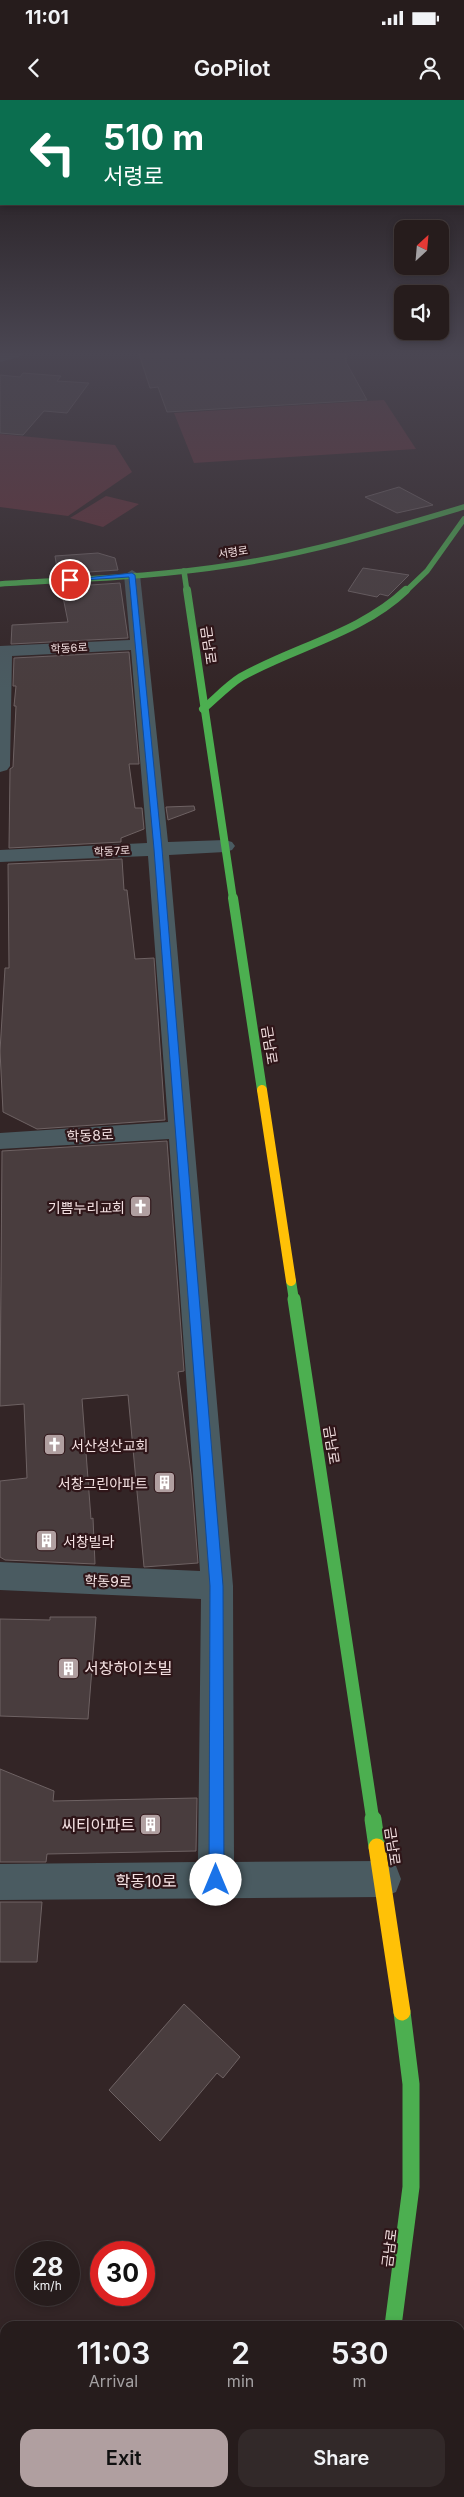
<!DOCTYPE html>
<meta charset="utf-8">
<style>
:root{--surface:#261c1c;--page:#322929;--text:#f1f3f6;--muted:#a4a1a3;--line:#423a3b;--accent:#b09fa0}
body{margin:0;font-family:Inter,"Noto Sans KR",sans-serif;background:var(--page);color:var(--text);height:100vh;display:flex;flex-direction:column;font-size:19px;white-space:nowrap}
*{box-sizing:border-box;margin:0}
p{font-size:16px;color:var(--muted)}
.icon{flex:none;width:28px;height:28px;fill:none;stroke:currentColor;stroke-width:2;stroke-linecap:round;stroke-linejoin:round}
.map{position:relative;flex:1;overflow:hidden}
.sheet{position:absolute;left:0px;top:2221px;width:465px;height:176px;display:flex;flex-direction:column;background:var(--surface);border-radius:15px 15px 0 0;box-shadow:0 2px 8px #0003,0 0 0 1px var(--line)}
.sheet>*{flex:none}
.hud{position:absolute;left:0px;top:0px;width:465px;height:105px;box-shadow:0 2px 8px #0003,0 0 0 1px var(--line);background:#0b6e4f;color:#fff;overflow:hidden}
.needle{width:32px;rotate:26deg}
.buttons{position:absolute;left:394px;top:120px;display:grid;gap:10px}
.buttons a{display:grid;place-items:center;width:55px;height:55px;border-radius:10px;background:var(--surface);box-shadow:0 2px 8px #0003,0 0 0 1px var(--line);font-size:25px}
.speed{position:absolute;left:15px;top:2141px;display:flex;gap:10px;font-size:25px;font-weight:700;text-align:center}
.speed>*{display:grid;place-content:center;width:65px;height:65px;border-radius:50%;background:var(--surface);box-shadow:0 2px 8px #0003,0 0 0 1px var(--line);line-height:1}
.speed small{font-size:12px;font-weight:400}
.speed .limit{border:8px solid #d22;background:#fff;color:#111}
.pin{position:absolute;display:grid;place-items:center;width:42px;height:42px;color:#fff;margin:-21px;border:2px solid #fff;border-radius:50%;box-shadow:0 1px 5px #0007}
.me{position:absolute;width:55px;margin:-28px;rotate:0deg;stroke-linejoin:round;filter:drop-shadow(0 0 4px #0008)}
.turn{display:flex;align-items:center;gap:18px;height:105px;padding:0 20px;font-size:22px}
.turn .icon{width:65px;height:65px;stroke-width:2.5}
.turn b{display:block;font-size:35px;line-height:42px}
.eta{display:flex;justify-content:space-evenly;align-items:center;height:85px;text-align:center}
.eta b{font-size:30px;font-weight:600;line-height:35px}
.primary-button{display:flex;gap:10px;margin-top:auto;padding:10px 20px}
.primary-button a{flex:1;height:58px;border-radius:15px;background:var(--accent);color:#111;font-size:20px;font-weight:600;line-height:58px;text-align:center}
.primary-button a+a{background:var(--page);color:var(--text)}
.status{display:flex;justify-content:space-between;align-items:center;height:35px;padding:0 25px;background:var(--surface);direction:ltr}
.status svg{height:14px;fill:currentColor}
header{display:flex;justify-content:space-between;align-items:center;height:65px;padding:0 20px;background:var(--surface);font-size:22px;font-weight:600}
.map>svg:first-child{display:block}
.green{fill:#653038}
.building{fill:#493d3e;stroke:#6e6263}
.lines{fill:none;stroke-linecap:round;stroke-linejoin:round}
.street{fill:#4a5b61;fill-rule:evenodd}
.fast-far4{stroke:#4caf50;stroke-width:5.5}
.fast-far3{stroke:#4caf50;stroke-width:8}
.fast-far2{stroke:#4caf50;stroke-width:10}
.fast-far1{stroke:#4caf50;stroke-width:13}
.fast{stroke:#4caf50;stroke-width:17}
.slow-far1{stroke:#ffc107;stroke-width:10}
.slow{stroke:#ffc107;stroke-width:17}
.jam{stroke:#c62828;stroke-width:17}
.route{fill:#1a73e8;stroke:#114b97}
.labels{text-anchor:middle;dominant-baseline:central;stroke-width:4.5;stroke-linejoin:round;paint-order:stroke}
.far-street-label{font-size:11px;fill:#f4e1e2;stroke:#2f1619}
.street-label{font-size:14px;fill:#f4e1e2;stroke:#2f1619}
.poi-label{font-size:14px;fill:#f4e1e2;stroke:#2f1619;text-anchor:end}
.near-poi-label{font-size:16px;fill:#f4e1e2;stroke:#2f1619;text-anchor:start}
.near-street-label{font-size:16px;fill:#f4e1e2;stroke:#2f1619}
</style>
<div class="status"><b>11:01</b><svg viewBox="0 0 49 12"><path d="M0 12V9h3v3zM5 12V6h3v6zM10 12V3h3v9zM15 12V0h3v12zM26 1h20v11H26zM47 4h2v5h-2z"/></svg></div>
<header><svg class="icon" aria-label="back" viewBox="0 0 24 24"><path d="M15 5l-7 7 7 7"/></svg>GoPilot<svg class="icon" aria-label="person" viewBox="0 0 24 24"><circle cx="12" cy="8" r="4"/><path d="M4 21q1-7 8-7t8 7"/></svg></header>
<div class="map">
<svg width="464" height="2397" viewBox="0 0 464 2397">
<rect width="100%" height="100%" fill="#332526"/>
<g class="green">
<path d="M384,300L416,349L194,363L174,313Z"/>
<path d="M0,334L115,345L132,372L68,416L0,407Z"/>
<path d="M106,396L139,404L103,427L70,418Z"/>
</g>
<g class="building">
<path d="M139,254H346V262L367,300L167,312L158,287L150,288Z"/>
<path d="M23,273L61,276L57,281L89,283L67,313L44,311L23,335L0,333V275L20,277Z"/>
<path d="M399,387L433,405L397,413L365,397Z"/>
<path d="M98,453L115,458L118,470L58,474L55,456Z"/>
<path d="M363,468L409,475L388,496L380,494L377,497L348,491Z"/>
<path d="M120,483L128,538L11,544L12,525L68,522L61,487Z"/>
<path d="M129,552L139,664H129L135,708H142L144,729L121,738V742L9,748L10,669L13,667L16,606H14L16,586H13L14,558Z"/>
<path d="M194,706L195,710L168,720L166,707Z"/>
<path d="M122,759L124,790H127L135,859L154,858L165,1020L37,1029L3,1012L0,951L5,868H9L8,764Z"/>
<path d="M167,1041L184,1271L178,1272L191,1374L198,1463L144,1467L128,1295L82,1299L91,1419L93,1418L95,1464L5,1460L0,1457V1381L27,1378L24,1304L0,1306L2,1051Z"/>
<path d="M50,1517H96L88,1619L0,1616V1519L50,1520Z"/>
<path d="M0,1669L54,1691L53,1701L197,1698L196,1751L47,1754L46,1762H0Z"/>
<path d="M0,1802H42L37,1862H0Z"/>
<path d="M184,1904L240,1957L223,1978L217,1973L160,2041L109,1990Z"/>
</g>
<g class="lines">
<g class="street">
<path d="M0,254H21L19,257L0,262Z"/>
<path d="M132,470L140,475L168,742L225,740L232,742L235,746L232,750L225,752L169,755L233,1486L234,1762L383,1761L396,1766L401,1779L396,1792L383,1797L0,1800V1764L198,1762L201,1499L0,1490V1462L200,1471L169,1039L0,1049V1033L168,1022L148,756L0,762V750L147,743L131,550L12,556L10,666L7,670L0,672V546L130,540L124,475Z"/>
</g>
<g class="fast-far4">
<path d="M184,471L187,492"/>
<path d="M0,484C77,479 155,477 231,465C311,453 387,430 464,407"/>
<path d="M405,492L427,471L464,419"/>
</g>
<g class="fast-far3">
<path d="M187,490L233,799"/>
<path d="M203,609C215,599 228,585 241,577C294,547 361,533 406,490"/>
</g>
<g class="fast-far2">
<path d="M233,798L262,990"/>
<path d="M291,1181L294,1200"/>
</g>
<path class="fast-far1" d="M294,1199L373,1721"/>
<g class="fast">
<path d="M373,1719L377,1747"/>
<path d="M393,2226L411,2087V1984L402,1912"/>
</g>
<path class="slow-far1" d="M262,990L291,1181"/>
<path class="slow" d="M377,1747L402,1912"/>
<path class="jam" d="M366,2397L367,2392"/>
</g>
<linearGradient id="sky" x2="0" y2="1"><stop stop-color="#1c1415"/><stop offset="0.43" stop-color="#4a4652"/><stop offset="1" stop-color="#4a4652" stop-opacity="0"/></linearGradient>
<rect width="464" height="590" fill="url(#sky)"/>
<path class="route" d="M132,473L135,475L162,749L223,1486L224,1780L222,1785L216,1788L211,1785L209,1780L210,1486L154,749L129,477L70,481L67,480Z"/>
<defs>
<symbol id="church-square" viewBox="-11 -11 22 22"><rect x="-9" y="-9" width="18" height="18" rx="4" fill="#b09fa0" stroke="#2f1619"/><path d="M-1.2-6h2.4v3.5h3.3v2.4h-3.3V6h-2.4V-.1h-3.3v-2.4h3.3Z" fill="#fff"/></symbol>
<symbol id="building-square" viewBox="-11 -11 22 22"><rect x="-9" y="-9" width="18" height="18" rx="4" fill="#b09fa0" stroke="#2f1619"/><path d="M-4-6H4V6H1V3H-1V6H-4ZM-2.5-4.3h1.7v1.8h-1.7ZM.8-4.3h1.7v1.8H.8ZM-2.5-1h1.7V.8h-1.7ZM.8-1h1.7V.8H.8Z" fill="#fff"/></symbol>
</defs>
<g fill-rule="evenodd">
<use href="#church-square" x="128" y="1094" width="25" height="25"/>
<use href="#church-square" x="42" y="1332" width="25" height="25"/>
<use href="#building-square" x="152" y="1370" width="25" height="25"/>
<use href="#building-square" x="34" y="1428" width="25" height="25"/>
<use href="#building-square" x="56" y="1556" width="25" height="25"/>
<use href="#building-square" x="138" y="1712" width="25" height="25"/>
</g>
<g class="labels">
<g class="far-street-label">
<text transform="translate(233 452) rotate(-9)">서령로</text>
<text transform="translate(69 548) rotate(-3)">학동6로</text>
<text transform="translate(112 751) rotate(-3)">학동7로</text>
</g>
<g class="street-label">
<text transform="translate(209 545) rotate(82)">금남로</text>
<text transform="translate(270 945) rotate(81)">금남로</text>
<text transform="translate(90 1035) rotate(-3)">학동8로</text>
<text transform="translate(332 1345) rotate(81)">금남로</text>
<text transform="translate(108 1481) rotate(2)">학동9로</text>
<text transform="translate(393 1746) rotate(82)">금남로</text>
<text transform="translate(389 2148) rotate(-83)">금남로</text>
</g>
<g class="poi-label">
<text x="125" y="1107">기쁨누리교회</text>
<text x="71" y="1345" text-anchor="start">서산성산교회</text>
<text x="148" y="1383">서창그린아파트</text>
<text x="63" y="1441" text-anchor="start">서창빌라</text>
</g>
<g class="near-poi-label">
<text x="84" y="1568">서창하이츠빌</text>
<text x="135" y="1725" text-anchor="end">씨티아파트</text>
</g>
<g class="near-street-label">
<text x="146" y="1781">학동10로</text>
</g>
</g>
</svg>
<div class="buttons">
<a><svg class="needle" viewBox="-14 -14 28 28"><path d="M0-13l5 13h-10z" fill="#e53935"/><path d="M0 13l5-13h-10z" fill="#a4a1a3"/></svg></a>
<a><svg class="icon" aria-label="sound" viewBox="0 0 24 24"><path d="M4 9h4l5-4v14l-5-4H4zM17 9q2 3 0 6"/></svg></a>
</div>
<div class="speed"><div>28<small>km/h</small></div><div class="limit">30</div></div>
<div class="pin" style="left:70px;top:480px;background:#d93025"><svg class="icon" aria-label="arrive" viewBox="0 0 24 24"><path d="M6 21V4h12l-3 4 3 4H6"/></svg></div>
<svg class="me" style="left:216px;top:1780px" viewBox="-20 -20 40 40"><circle r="19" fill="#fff"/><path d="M0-13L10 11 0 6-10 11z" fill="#1a73e8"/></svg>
<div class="hud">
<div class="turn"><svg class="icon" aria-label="left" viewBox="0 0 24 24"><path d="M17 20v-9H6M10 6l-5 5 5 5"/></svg><div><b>510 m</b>서령로</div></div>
</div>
<section class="sheet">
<div class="eta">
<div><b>11:03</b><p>Arrival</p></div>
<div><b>2</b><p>min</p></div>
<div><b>530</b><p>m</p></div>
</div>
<div class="primary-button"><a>Exit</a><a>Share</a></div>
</section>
</div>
